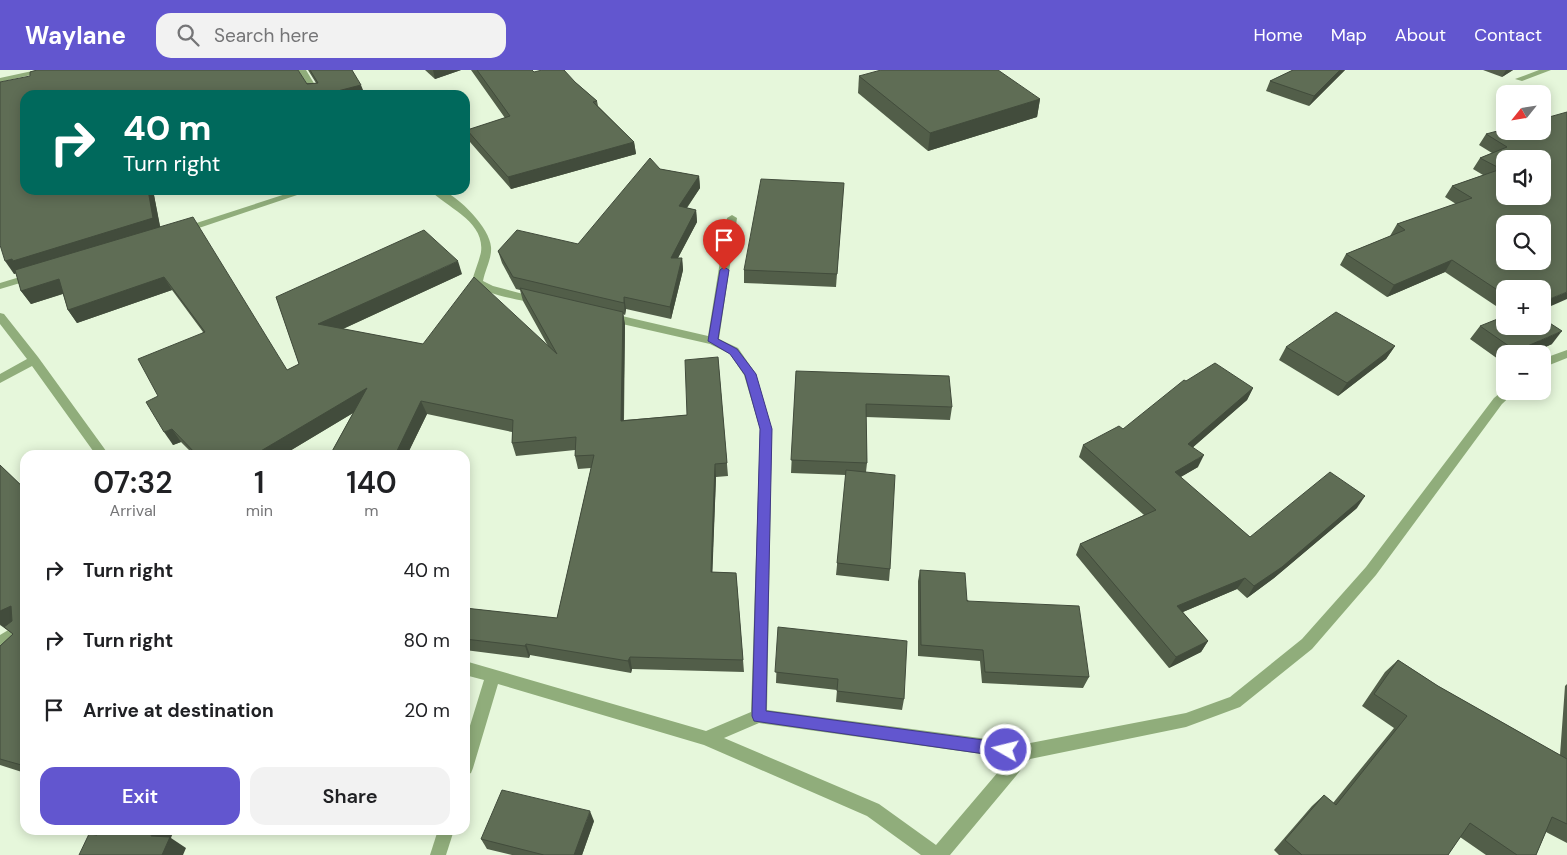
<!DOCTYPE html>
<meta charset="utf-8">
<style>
:root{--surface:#fff;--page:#f2f2f2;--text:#202124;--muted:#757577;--accent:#6256cf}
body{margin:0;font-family:"DM Sans",sans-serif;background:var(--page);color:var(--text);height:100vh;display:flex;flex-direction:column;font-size:19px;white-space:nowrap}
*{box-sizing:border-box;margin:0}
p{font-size:16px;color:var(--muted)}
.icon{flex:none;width:28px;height:28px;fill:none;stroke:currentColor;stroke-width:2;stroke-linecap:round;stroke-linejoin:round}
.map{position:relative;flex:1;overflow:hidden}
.details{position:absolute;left:20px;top:380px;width:450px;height:385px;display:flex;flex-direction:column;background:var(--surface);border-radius:15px;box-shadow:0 2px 12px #0003}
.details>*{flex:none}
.hud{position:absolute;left:20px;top:20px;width:450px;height:105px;border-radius:15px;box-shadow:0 2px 12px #0003;background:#00695c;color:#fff;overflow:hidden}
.needle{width:32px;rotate:240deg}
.buttons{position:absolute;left:1496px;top:15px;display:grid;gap:10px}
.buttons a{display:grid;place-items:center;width:55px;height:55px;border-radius:10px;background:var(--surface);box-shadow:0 2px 12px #0003;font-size:25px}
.pin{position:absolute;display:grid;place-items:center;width:42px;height:42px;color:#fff;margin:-51px -21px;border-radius:50% 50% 50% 0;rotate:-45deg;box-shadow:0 0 5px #0007}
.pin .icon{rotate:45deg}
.me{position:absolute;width:55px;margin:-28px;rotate:278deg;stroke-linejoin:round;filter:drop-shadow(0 0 4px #0008)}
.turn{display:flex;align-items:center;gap:18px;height:105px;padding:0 20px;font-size:22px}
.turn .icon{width:65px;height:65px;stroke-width:2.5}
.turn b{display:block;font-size:35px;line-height:42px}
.eta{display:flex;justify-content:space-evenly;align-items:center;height:85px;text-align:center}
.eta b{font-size:30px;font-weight:600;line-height:35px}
.cta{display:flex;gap:10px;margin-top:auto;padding:10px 20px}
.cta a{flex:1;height:58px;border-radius:15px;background:var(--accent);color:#fff;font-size:20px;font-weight:600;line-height:58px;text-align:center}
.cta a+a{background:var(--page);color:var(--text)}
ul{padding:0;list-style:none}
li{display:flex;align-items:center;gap:15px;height:70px;padding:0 20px}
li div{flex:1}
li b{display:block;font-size:19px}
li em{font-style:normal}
header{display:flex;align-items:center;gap:30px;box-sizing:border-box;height:70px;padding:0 25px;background:var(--accent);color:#fff}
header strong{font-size:24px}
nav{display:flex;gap:28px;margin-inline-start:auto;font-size:18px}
.search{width:350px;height:45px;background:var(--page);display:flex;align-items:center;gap:12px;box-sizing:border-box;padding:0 18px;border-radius:15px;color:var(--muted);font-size:19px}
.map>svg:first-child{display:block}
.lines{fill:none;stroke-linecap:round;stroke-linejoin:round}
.minor{fill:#90ad7b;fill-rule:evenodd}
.wall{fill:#525e49}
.shaded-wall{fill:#424c3c}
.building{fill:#5f6d55;stroke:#424c3c;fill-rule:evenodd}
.route{fill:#6256cf;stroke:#403887}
</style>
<header>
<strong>Waylane</strong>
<div class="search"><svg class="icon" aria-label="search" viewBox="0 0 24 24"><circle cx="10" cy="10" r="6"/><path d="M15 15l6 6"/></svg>Search here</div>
<nav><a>Home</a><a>Map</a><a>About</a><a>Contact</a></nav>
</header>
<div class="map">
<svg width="1567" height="785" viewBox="0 0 1567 785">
<rect width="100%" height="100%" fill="#e6f7db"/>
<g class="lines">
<g class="minor">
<path d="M37,0H53L0,12V8Z"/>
<path d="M298,0H306L321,25H313Z"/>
<path d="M1539,0H1551L1522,11L1515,9Z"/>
<path d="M298,120H312L187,162H181L179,160L181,158Z"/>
<path d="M430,120C434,120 439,119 442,120C459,127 490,158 491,177C492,188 485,200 483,211L493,216L542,229L543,231L542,233L538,234C521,230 484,225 472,212C474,202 479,192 481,182C485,151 447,138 430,120Z"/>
<path d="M732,145L737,148L719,269L738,278L756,304L772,359L767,640L1025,674L1186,643L1230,627L1302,569L1366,497L1494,328L1505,319V321H1516L1502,334L1376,505L1312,579L1240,637L1186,657L1030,689L950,785H921L867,746L704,675L498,614L473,698L471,703L465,706V672L484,610L465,605V591L706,661L751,642L760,359L744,305L730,284L710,274L609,251L604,247L609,243L708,266L727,148ZM759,653L1010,688L936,775L879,734L724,668Z"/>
<path d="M33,203L37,204L38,206L37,208L0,219V213Z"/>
<path d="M0,243L4,244L38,287L109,385H96L32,296L0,313V304L27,289L0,254Z"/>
<path d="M1567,280V288L1542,298V289Z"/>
<path d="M25,550V564L0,579V565Z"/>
<path d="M438,760H454L446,785H430Z"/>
</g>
</g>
<g class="wall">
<path d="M308,0H352L365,25L25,120H153L160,157L287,300L299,294L276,227L462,204L343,259L423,274L548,276L523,231L520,220L516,219L502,193L498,181L578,174L660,99L699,106L700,118L687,138L696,140L697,152L678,188H682L683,200L671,249L626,239L625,245L623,244L625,255L624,350L687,345L718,287L728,406L716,407L712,502L736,503L744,602L632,599L631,603L530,585L529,588L465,580V538L557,548L591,398L578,399L575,386V380L516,386L512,373V362L427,344L407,385H330L353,343L283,385H194L181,372L173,375L158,326L203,262L172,220L77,253L68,240L63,224L31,234L21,221L16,203L14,204L0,12L316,13Z"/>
<path d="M425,0H461L435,9Z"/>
<path d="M471,0H532L534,2L575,12L597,31L598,36L634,72L636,84L511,119L470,72L467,60L505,48Z"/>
<path d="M1293,0H1345L1309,36L1266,21L1270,11Z"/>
<path d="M1483,0H1513L1502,7Z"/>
<path d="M859,6L1040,29L1037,47L928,81L858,23Z"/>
<path d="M1542,61L1505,219V242L1445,202L1387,227L1340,195L1346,184L1390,166L1397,154L1456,134L1445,127L1452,116L1483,105L1473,99L1480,88L1492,83L1479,75L1486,64Z"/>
<path d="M843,126L836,217L744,213V200Z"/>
<path d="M1480,256L1552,274L1530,284H1505V294L1470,269Z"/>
<path d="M1395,276L1386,289L1338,326L1279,290L1286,277Z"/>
<path d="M796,301L952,337L950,350L866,347L867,393L866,402L890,499L889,511L836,505L846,405L791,403Z"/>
<path d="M1253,318L1247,330L1193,377L1198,397L1180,407L1250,467L1357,438L1274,508L1247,528L1237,519L1183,542L1208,571L1201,582L1169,598L1076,485L1080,474L1144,445L1079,387L1083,375L1123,359Z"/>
<path d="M0,395L25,419V703L0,695V576L13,564L0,555Z"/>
<path d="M920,500L1089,607L1083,618L982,613L980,591L918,586V511Z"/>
<path d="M778,557L904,629L902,640L836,632L837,620L776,613Z"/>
<path d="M1398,590L1438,616L1560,685L1565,616L1567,614V773L1546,762L1536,785H1486L1460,767L1448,785H1279L1274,780L1312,736L1324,725L1333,733L1394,658L1362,636L1385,602Z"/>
<path d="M594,751L582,785H512L487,779L481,769Z"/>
</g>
<g class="shaded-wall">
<path d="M433,0H461L435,9Z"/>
<path d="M1340,0H1345L1309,36L1314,26Z"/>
<path d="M1506,0H1513L1502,7Z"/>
<path d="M361,15L365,25H322Z"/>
<path d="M1040,29L1037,47L928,81L930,63Z"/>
<path d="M634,72L636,84L511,119L508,107Z"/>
<path d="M699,106L700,118L680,147L679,136Z"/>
<path d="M148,120H153L161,161L14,204L5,191Z"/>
<path d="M696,140L697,152L672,199L671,188Z"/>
<path d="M682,188L683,200L671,249L670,237Z"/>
<path d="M1452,190L1445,202L1387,227L1394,215Z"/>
<path d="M458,191L462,204L325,267L318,254Z"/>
<path d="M164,207L172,220L77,253L68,240Z"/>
<path d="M59,209L68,222L31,234L21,221Z"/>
<path d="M1567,222V229L1542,240V232Z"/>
<path d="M624,227L626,239L625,245L624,233Z"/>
<path d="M623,242L625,255L623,364L621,351Z"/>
<path d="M1562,261L1552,274L1530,284H1514L1516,281Z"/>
<path d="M1395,276L1386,289L1338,326L1347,313Z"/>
<path d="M367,318L373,331L283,385H254Z"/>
<path d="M1253,318L1247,330L1183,386L1188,374Z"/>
<path d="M421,331L427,344L407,385H395Z"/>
<path d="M172,359L181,372L173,375L164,362Z"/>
<path d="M1204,385L1198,397L1169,414L1175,402Z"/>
<path d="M715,394L716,407L712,514L711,502Z"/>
<path d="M1365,426L1357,438L1274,508L1247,528L1254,516Z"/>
<path d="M1245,508L1237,519L1171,547L1177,536Z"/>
<path d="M11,536L25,550L6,559L0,554V541Z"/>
<path d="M1208,571L1201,582L1169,598L1176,587Z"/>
<path d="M526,574L530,585L529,588L525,576Z"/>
<path d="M630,587L632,599L631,603L628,591Z"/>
<path d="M590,741L594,751L582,785H574Z"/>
<path d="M153,760H174L171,768L186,778L183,785H162L151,766Z"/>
</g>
<g class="building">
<path d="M37,0H298L307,14L318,13L310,0H352L361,15L322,25H25V120H148L153,148L13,191L12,189L5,191L0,175V12L30,6V2Z"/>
<path d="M477,0H532L534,2L542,0H564L575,12L597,31L593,32L634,72L508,107L467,60L510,46Z"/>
<path d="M881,0H998L1040,29L930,63L859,6Z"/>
<path d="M1293,0H1340L1314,26L1270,11Z"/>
<path d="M1567,42V222L1542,232V219H1505V225L1452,190L1394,215L1346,184L1405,160L1397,154L1472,128L1452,116L1501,99L1480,88L1507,77L1486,64L1505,59V61H1542V49ZM1505,89H1542V126H1505ZM1505,154H1542V191H1505Z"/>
<path d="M650,88L660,99L699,106L679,136L696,140L671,188H682L670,237L624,227V233L513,207L498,181L517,160L578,174Z"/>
<path d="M761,109L844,113L837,204L744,200Z"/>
<path d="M193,147L287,300L299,294L276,227L424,160L458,191L318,254L423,274L474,207L557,284L520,218L623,242L621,351L687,345L685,290L718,287L727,393L715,394L711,502L736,503L743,590L630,587L628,591L526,574L525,576L465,569V538L557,548L594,385L575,386L576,367L512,373L513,350L421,331L395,385H330L367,318L254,385H197L172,359L164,362L146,332L158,326L138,289L205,262L164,207L68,240L59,209L21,221L15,200Z"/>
<path d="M1336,242L1395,276L1347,313L1286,277Z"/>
<path d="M1505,246V256H1542V248L1562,261L1516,281L1480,256Z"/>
<path d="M1215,293L1253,318L1188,374L1204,385L1175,402L1250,467L1330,402L1365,426L1282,497L1254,516L1245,508L1177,536L1208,571L1176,587L1080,474L1156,440L1083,375L1119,356L1123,359L1184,310L1186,311Z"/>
<path d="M796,301L949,306L952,337L866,334L867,393L791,390Z"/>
<path d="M0,395L25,419V696L0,689V576L13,564L4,557L12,551L11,536L0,541Z"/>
<path d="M846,400L895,405L890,499L837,493Z"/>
<path d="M920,500L965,503L967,531L1079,536L1089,607L985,602L983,580L921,575Z"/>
<path d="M778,557L907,571L904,629L837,621L838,609L775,602Z"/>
<path d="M1398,590L1438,616L1567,689V754L1552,747L1536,785H1517L1470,753L1448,785H1302L1285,770L1324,725L1336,735L1407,646L1374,624Z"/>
<path d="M502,720L590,741L574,785H544L481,769Z"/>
<path d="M99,760H153L151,766L170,767L162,785H79L89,764L97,765Z"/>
</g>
<path class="route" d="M724,197L729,200L718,269L737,279L756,304L772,359L766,641L1006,673L1011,675L1013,680L1011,685L1006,687L754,651L752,646L760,359L745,305L730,284L708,271L720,200Z"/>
</svg>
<div class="buttons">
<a><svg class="needle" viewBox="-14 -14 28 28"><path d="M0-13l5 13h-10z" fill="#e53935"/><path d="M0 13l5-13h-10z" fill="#757577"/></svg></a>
<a><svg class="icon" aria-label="sound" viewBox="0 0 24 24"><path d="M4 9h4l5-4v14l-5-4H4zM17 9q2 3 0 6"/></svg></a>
<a><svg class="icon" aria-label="search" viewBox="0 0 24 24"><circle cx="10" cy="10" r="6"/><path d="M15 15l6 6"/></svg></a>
<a>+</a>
<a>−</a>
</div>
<div class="pin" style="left:724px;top:200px;background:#d93025"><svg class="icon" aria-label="arrive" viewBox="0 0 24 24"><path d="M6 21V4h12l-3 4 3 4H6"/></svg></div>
<svg class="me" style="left:1006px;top:680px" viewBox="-20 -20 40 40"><circle r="17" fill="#6256cf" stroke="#fff" stroke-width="3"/><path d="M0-11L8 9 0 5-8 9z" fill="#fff"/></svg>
<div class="hud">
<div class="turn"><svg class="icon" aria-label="right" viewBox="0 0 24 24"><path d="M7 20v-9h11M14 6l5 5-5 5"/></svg><div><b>40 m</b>Turn right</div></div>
</div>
<section class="details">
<div class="eta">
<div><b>07:32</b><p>Arrival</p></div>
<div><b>1</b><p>min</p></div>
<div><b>140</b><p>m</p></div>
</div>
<ul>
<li><svg class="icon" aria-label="right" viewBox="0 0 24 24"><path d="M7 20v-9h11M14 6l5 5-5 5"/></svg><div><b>Turn right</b></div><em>40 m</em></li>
<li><svg class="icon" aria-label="right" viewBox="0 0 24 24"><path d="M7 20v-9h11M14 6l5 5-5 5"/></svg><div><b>Turn right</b></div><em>80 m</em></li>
<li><svg class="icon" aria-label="arrive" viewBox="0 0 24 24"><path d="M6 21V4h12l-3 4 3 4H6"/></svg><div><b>Arrive at destination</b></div><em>20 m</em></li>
</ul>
<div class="cta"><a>Exit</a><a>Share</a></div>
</section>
</div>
